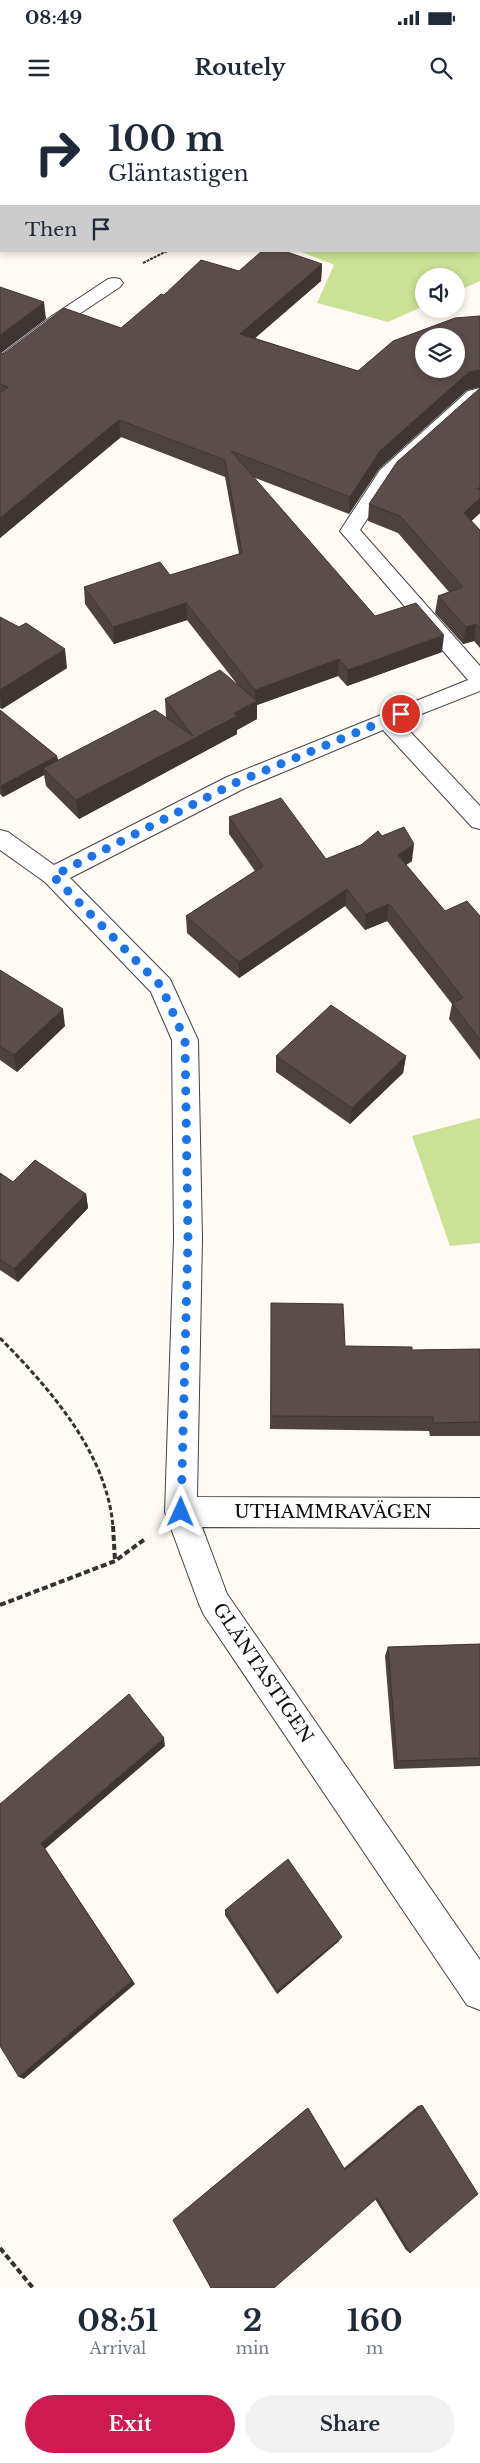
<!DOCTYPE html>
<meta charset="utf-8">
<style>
:root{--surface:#fff;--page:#f2f2f3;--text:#1f2937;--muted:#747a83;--accent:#cf1951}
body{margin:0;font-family:"Libre Baskerville",serif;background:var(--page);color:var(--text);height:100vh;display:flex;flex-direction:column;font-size:19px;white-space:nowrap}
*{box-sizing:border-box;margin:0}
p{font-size:16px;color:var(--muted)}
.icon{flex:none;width:28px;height:28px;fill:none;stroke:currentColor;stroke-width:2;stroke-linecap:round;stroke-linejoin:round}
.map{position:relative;height:2188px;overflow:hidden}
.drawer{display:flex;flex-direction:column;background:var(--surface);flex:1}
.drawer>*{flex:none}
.guide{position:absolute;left:0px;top:0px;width:480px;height:152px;box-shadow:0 2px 8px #0003;background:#fff;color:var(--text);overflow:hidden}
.fabs{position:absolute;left:415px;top:168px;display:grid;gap:10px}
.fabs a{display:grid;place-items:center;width:50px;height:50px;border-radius:50%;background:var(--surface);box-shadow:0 2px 8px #0003;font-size:25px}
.pin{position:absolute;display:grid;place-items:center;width:42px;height:42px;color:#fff;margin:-21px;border:2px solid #fff;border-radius:50%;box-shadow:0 1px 5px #0007}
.me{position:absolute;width:55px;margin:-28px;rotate:1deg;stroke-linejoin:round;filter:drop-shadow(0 0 4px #0008)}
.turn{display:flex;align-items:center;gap:18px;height:105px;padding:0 25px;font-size:22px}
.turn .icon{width:65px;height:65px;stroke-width:2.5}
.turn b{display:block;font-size:35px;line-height:42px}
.then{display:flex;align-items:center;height:48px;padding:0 25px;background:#0003;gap:10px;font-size:19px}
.eta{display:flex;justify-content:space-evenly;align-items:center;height:85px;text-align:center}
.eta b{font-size:30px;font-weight:700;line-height:35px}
.action{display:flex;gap:10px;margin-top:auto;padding:10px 25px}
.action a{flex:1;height:58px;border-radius:30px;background:var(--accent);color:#fff;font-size:20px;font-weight:700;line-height:58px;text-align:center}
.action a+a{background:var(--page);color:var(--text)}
.status{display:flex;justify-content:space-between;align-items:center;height:35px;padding:0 25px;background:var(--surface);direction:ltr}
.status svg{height:14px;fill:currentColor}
header{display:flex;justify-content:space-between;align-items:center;height:65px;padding:0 25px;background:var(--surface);font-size:22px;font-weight:700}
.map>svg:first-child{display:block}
.forest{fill:#cbe195}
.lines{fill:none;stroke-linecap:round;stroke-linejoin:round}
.street-casing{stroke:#434343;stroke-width:2}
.path-far2{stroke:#323232;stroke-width:2;stroke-dasharray:3 1;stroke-linecap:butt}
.path-far1{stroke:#323232;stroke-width:3;stroke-dasharray:5 2.5;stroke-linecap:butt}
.path{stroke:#323232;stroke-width:4;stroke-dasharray:6 3;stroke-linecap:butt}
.street{fill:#fff;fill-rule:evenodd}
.wall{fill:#4d4240}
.shaded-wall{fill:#3f3634}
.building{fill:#5a4d4b;stroke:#3f3634;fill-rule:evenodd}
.route{stroke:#1a73e8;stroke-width:9;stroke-dasharray:0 16.2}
.labels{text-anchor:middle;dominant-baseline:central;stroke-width:5;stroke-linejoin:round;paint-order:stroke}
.street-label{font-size:18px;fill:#101010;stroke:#fff}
</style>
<div class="status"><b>08:49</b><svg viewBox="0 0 49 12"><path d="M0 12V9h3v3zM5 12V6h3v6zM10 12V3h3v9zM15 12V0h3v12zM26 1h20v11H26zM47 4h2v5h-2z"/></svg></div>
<header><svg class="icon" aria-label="menu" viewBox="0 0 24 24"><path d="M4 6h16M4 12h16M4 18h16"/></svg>Routely<svg class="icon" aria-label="search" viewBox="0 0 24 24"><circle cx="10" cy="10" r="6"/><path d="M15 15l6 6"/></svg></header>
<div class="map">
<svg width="480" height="2188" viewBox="0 0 480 2188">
<rect width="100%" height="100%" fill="#fffaf3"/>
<g class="forest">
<path d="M169,0H480V181L456,192V176H424V206L388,222L317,203L334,165L299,151H479V1H164Z"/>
<path d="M480,1018V1143L450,1146L412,1036Z"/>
</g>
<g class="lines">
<defs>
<g id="street">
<rect x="0" y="33" width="1" height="10"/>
<path d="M114,178L120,179L123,183L120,187L64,224L6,269L0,270V256L52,216L108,179Z"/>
<path d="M480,288V300L394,378L360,430L480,566V591L401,622L480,706V729L472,727L383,630L243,689L70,778L170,879L198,940L202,1139L197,1397L480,1398V1428L202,1427L227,1494L480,1860V1910L467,1905L204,1515L199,1504L165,1412L174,1139L172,940L151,892L45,782L0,750V730L8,732L54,765L227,677L468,580L340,431L380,370L468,291Z"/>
</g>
</defs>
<use href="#street" class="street-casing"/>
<path class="path-far2" d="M143,163L167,151"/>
<path class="path-far1" d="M0,1238C50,1289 107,1353 113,1427"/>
<g class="path">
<path d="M113,1426L115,1461"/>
<path d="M0,1505L115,1461L145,1439"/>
<path d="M0,2148L33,2188"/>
</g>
<use href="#street" class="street"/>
</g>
<g class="wall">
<path d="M322,164L321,181L255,238L358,271L480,216V287L467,290L379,369L349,414L253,377L375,516L442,552L347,586L338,576L257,605V619L237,630V634L79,719L46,686L44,675L3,697L0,694V610L57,656L58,660L168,620L166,617L165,599L237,584L187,520L114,544L85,504L84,487L170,475L239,454L225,377L121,337L0,438V254L121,228L164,195L239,171Z"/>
<path d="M480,288V413L471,421L480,430V548L474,541L463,544L435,513L438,496L449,492L398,433L368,421L369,404Z"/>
<path d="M0,517L67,568L2,609L0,608Z"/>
<path d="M229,717L326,759L382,736L412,761L406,765L445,811L480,816V960L449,919L452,904L387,821L365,830L345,806L239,878L187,833L186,816L255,771L229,734Z"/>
<path d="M0,870L65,926L17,972L0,960Z"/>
<path d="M276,956H406L403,973L350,1024L276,972Z"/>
<path d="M0,1073L13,1082L86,1094L88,1108L18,1182L0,1170Z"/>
<path d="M271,1203L345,1246L412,1250L480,1249V1336H430L429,1331L270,1329Z"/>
<path d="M480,1544V1666L394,1669L385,1556L388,1547Z"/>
<path d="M225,1810L339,1841L277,1894L225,1815Z"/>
<path d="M422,2005L410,2153L406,2150L375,2099L173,2120L306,2009L308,2008L344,2068L418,2006Z"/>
</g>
<g class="shaded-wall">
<path d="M322,164L321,181L240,251V234Z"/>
<path d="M44,202L46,219L0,254V235Z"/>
<path d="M480,270V287L467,290L379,369L349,414L350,397L380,351L469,272Z"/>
<path d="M119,320L121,337L0,438V418Z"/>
<path d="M480,387V413L462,430L464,413L477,389Z"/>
<path d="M186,503L187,520L114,544L113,527Z"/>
<path d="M476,524L474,541L463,544L466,527Z"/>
<path d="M444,535L442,552L347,586L348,570Z"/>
<path d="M65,549L67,568L2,609L0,597V590Z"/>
<path d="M339,559L338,576L257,605V619L237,630V634L79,719L76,700L255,602V590Z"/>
<path d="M57,656L59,667L43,668L44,675L3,697L1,686Z"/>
<path d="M414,744L412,761L396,772L398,755Z"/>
<path d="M347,789L345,806L239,878V862Z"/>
<path d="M389,804L387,821L365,830L366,814Z"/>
<path d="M63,909L65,926L17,972L14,955Z"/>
<path d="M406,956L403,973L350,1024L352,1008Z"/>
<path d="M86,1094L88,1108L18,1182L14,1169Z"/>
<path d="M164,1638L165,1646L45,1749L135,1884L24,1979L19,1977L41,1743Z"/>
<path d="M342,1837L339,1841L277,1894V1891Z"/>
</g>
<g class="building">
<path d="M262,151H284L322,164L240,234L358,271L393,241L455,218L480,216V270L469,272L380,351L350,397L231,351L375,516L416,503L444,535L348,570L339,559L255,590L186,503L113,527L84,487L160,462L170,475L242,453L225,360L119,320L0,418V293L8,287L0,284V254L5,253L64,208L121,228L161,194L164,195L201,160L239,171ZM424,236H456V269H424Z"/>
<path d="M0,187L44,202L0,235Z"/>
<path d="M480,288V387L477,389L480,390V398L464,413L480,430V528L476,524L466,527L438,496L463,487L400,416L369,404L397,362Z"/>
<path d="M0,517L19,527L26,523L65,549L0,590Z"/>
<path d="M220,570L257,601L234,613L237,616L76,700L43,668L155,610L193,636L165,599Z"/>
<path d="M0,610L57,656L1,686L0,685Z"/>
<path d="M281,698L326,759L361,745L378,731L382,736L404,727L414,744L398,755L445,811L467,801L480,816V940L452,903L463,898L389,804L366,814L347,789L239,862L186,816L263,766L229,717Z"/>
<path d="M0,870L63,909L14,955L0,946Z"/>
<path d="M331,905L406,956L352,1008L276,956Z"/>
<path d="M35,1060L86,1094L14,1169L0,1159V1073L13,1082Z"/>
<path d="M271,1203L343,1204L345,1246L412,1247V1250L480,1249V1322L433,1323V1317L271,1316Z"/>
<path d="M480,1544V1658L397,1661L388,1547Z"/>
<path d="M129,1594L164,1638L41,1743L132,1881L19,1977L0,1946V1704Z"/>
<path d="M288,1759L342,1837L277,1891L225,1810Z"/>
<path d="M422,2005L478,2094L410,2153L377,2098L274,2188H211L173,2120L308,2008L345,2070Z"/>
</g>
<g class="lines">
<path class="route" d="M181,1412L188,1139L185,940L161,886L53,776L235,683L401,614"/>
</g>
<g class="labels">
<g class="street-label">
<text x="333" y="1412">UTHAMMRAVÄGEN</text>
<text transform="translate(263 1573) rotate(56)">GLÄNTASTIGEN</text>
</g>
</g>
</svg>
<div class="fabs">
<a><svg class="icon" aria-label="sound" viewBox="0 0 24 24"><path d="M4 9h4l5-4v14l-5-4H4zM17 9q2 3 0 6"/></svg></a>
<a><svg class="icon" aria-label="layers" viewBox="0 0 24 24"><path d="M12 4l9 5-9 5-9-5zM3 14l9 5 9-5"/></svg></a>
</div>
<div class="pin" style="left:401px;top:614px;background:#d93025"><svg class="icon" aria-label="arrive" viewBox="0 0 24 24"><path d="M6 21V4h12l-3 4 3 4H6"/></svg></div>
<svg class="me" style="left:181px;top:1412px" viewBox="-20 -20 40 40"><path d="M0-17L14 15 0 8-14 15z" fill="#1a73e8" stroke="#fff" stroke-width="4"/></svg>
<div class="guide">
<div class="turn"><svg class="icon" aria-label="right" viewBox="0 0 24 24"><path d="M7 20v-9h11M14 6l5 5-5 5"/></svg><div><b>100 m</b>Gläntastigen</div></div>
<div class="then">Then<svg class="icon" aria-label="arrive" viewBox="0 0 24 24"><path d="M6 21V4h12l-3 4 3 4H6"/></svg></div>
</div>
</div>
<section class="drawer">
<div class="eta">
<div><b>08:51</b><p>Arrival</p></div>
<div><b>2</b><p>min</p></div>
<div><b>160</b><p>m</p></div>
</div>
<div class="action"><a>Exit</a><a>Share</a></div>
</section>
